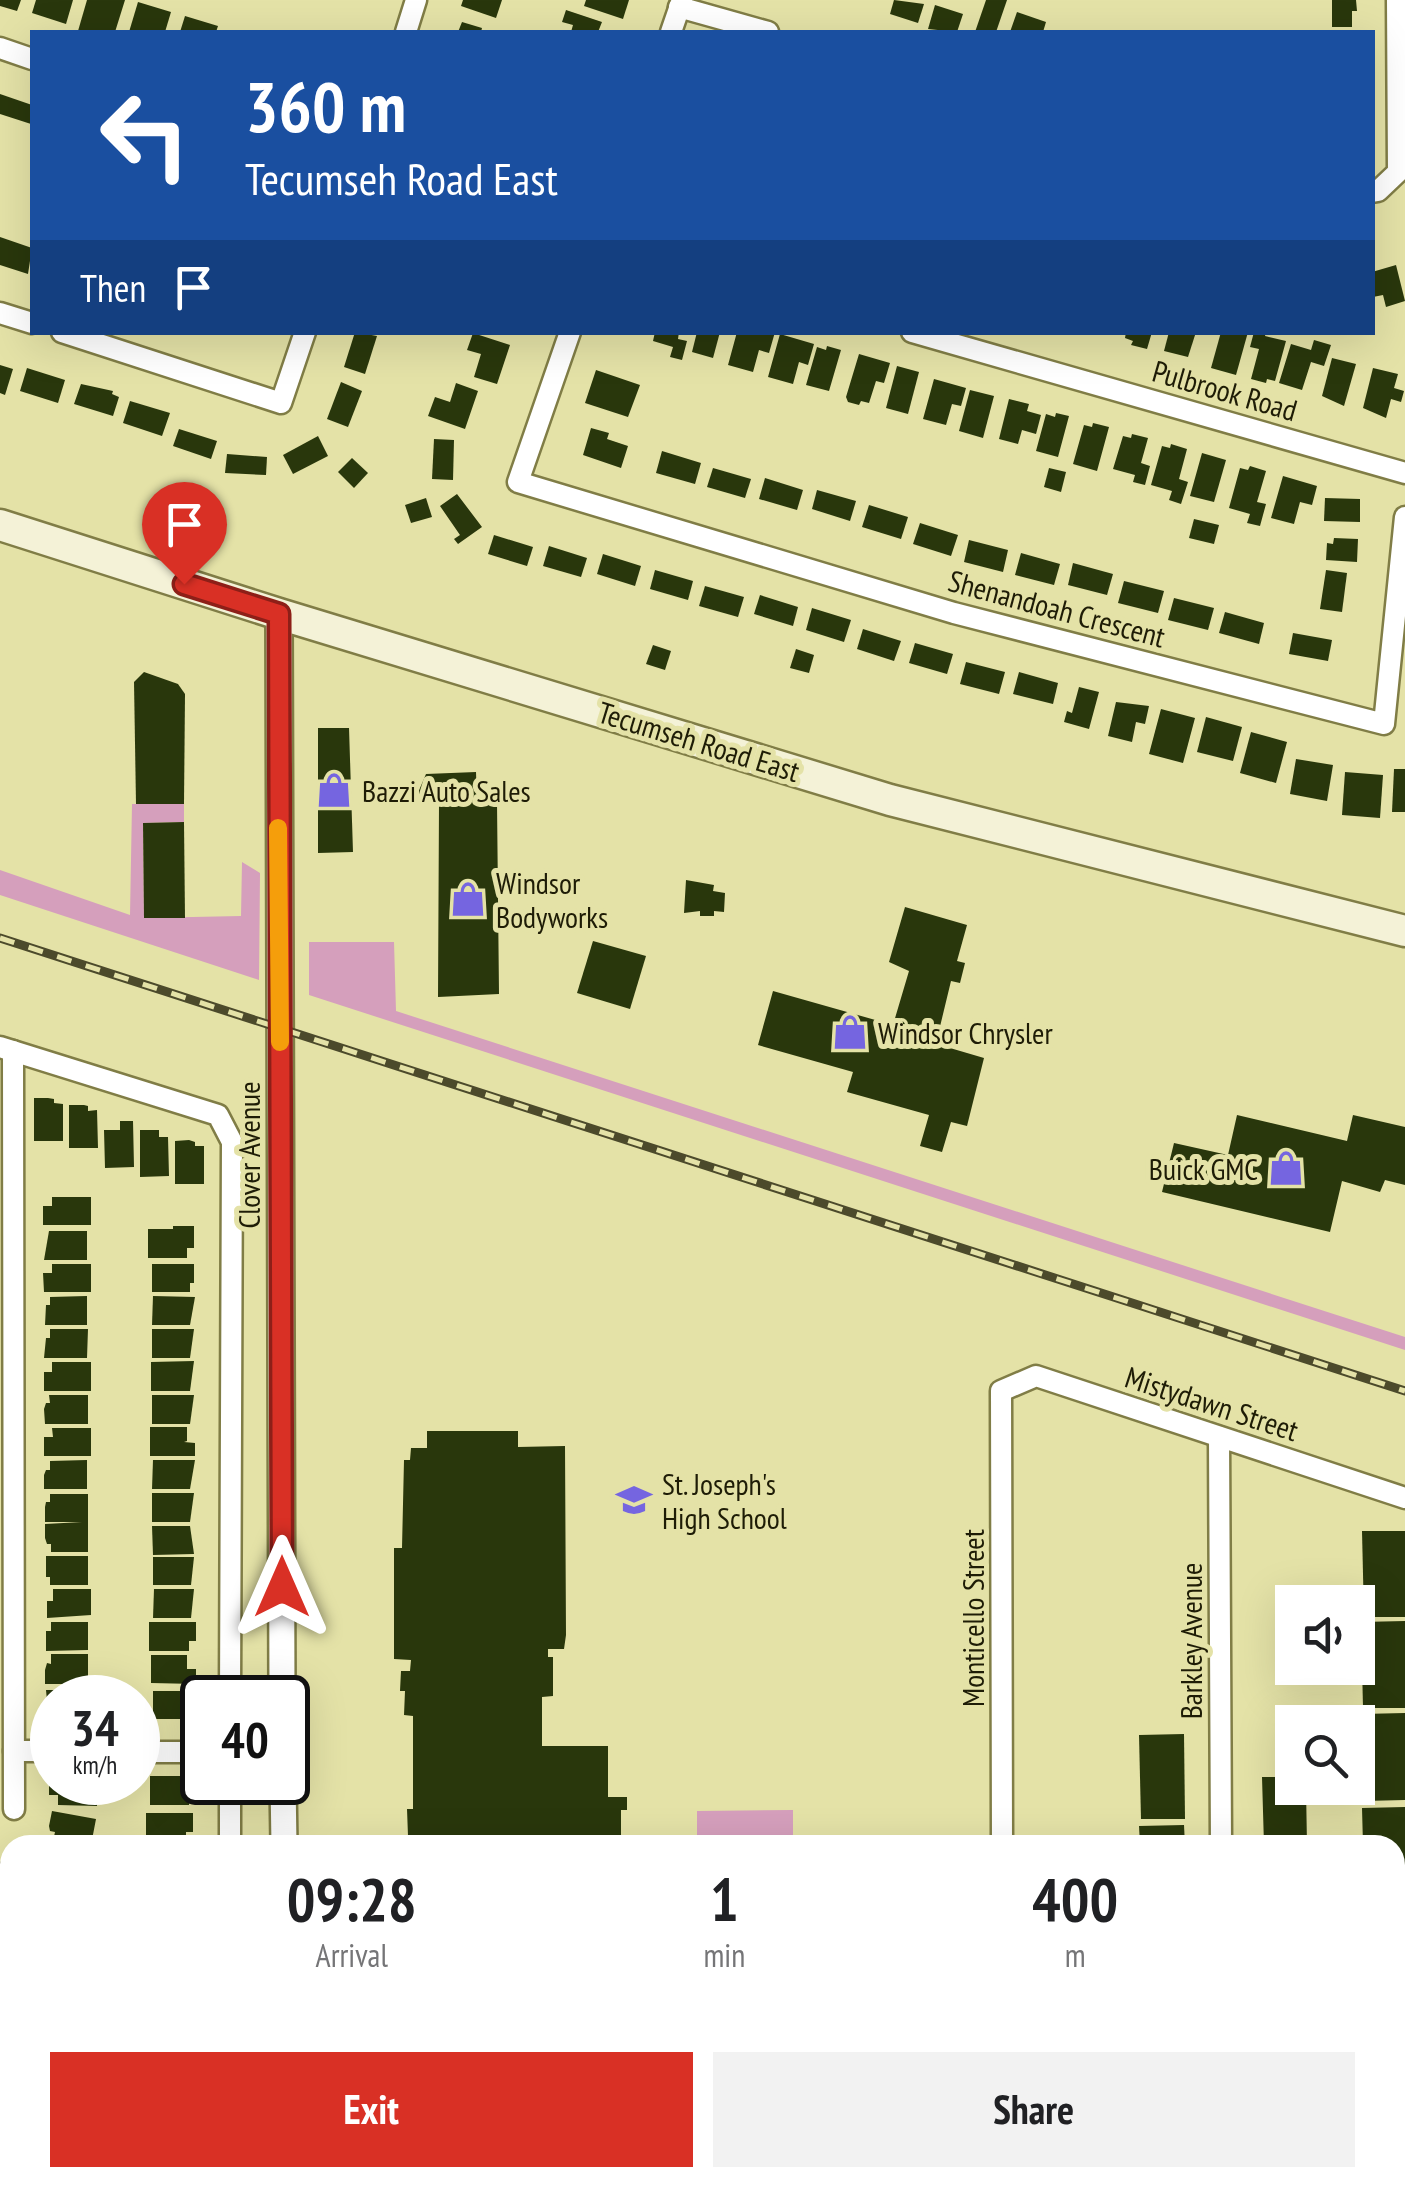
<!DOCTYPE html>
<style>
:root{--surface:#fff;--page:#f2f2f2;--text:#202124;--muted:#757577;--accent:#d93025}
body{margin:0;font-family:"PT Sans Narrow",sans-serif;background:var(--page);color:var(--text);height:100vh;display:flex;flex-direction:column;font-size:38px;white-space:nowrap}
*{box-sizing:border-box;margin:0}
p{font-size:32px;color:var(--muted)}
.icon{flex:none;width:55px;height:55px;fill:none;stroke:currentColor;stroke-width:2;stroke-linecap:round;stroke-linejoin:round}
.map{position:relative;flex:1;overflow:hidden}
.details{position:absolute;left:0px;top:1835px;width:1405px;height:352px;display:flex;flex-direction:column;background:var(--surface);border-radius:30px 30px 0 0;box-shadow:0 10px 40px #0002}
.details>*{flex:none}
.guide{position:absolute;left:30px;top:30px;width:1345px;height:305px;border-radius:0px;box-shadow:0 10px 40px #0002;background:#1a4fa0;color:#fff;overflow:hidden}
.tools{position:absolute;left:1275px;top:1585px;display:grid;gap:20px}
.tools a{display:grid;place-items:center;width:100px;height:100px;border-radius:0px;background:var(--surface);box-shadow:0 10px 40px #0002;font-size:50px}
.speed{position:absolute;left:30px;top:1675px;display:flex;gap:20px;font-size:50px;font-weight:700;text-align:center}
.speed>*{display:grid;place-content:center;width:130px;height:130px;border-radius:50%;background:var(--surface);box-shadow:0 10px 40px #0002;line-height:1}
.speed small{font-size:25px;font-weight:400}
.speed .limit{border:5px solid #111;border-radius:15px;background:#fff;color:#111}
.pin{position:absolute;display:grid;place-items:center;width:85px;height:85px;color:#fff;margin:-102px -42px;border-radius:50% 50% 50% 0;rotate:-45deg;box-shadow:0 0 10px #0007}
.pin .icon{rotate:45deg}
.me{position:absolute;width:110px;margin:-55px;rotate:0deg;stroke-linejoin:round;filter:drop-shadow(0 0 8px #0008)}
.turn{display:flex;align-items:center;gap:35px;height:210px;padding:0 50px;font-size:45px}
.turn .icon{width:130px;height:130px;stroke-width:2.5}
.turn b{display:block;font-size:70px;line-height:85px}
.then{display:flex;align-items:center;height:95px;padding:0 50px;background:#0003;gap:20px;font-size:38px}
.eta{display:flex;justify-content:space-evenly;align-items:center;height:170px;text-align:center}
.eta b{font-size:60px;font-weight:700;line-height:70px}
.action{display:flex;gap:20px;margin-top:auto;padding:20px 50px}
.action a{flex:1;height:115px;border-radius:0px;background:var(--accent);color:#fff;font-size:40px;font-weight:700;line-height:115px;text-align:center}
.action a+a{background:var(--page);color:var(--text)}
.map>svg:first-child{display:block}
.green{fill:#d59fbc}
.building{fill:#29370c}
.lines{fill:none;stroke-linecap:round;stroke-linejoin:round}
.minor-casing{stroke:#807d46;stroke-width:25}
.tertiary-casing{stroke:#807d46;stroke-width:30}
.secondary-casing{stroke:#807d46;stroke-width:35}
.minor{stroke:#fff;stroke-width:20}
.tertiary{stroke:#fff;stroke-width:25}
.secondary{stroke:#f4f2d7;stroke-width:30}
.rail-casing{stroke:#4c4a2b;stroke-width:9}
.rail{stroke:#e4e2a7;stroke-width:5;stroke-dasharray:15;stroke-linecap:butt}
.route-casing{stroke:#8d1f18;stroke-width:25}
.route{stroke:#d93025;stroke-width:18}
.slow{stroke:#f59e0b;stroke-width:18}
.labels{text-anchor:middle;dominant-baseline:central;stroke-width:10;stroke-linejoin:round;paint-order:stroke}
.street-label{font-size:30px;fill:#1e1c06;stroke:#e4e2a7}
.poi-label{font-size:30px;fill:#1e1c06;stroke:#e4e2a7;text-anchor:start}
</style>
<div class="map">
<svg width="1405" height="2186" viewBox="0 0 1405 2186">
<rect width="100%" height="100%" fill="#e4e2a7"/>
<g class="green">
<path d="M132,804H184V822L143,823L144,918L241,916L242,862L260,873L259,980L0,895V870L130,915Z"/>
<path d="M309,942H394L396,1011L1405,1337V1350L309,995Z"/>
<path d="M793,1810V1845H697V1811Z"/>
</g>
<g class="building">
<path d="M0,0H21L17,11L0,6Z"/>
<path d="M36,0H73L66,24L32,13Z"/>
<path d="M87,0H125L115,32L78,31Z"/>
<path d="M463,0H502L496,18L461,6Z"/>
<path d="M586,0H629L623,19L584,6Z"/>
<path d="M894,0L924,4L918,23L890,14Z"/>
<path d="M986,0H1007L996,32H975Z"/>
<path d="M1332,0H1356L1357,11H1352V27H1332Z"/>
<path d="M138,2L171,12L165,32H129Z"/>
<path d="M935,5L963,14L957,32L928,29Z"/>
<path d="M566,10L602,22L598,32H571L573,25L562,22Z"/>
<path d="M1017,12L1046,22L1043,32H1010Z"/>
<path d="M185,16L218,26L216,32H180Z"/>
<path d="M462,22L482,28L481,32H458Z"/>
<path d="M0,94L32,105L31,124L0,114Z"/>
<path d="M0,237L32,248L28,274L0,265Z"/>
<path d="M1396,265L1405,301L1386,307L1383,295L1373,297L1372,272Z"/>
<path d="M355,332L377,336L365,374L344,367Z"/>
<path d="M655,332H679L678,339L687,341L682,360L670,357L673,347L653,341Z"/>
<path d="M697,332H720L713,358L692,352Z"/>
<path d="M737,332H775L769,353L759,350L753,372L728,365Z"/>
<path d="M1126,332H1152L1147,349L1131,345L1133,341L1125,338Z"/>
<path d="M1169,332H1196L1188,357L1164,351Z"/>
<path d="M1221,332H1248L1236,375L1211,368Z"/>
<path d="M1254,332H1266L1265,336L1286,341L1275,381L1267,379L1266,383L1251,379L1259,349L1250,347Z"/>
<path d="M473,333L510,345L497,384L474,377L481,354L467,350Z"/>
<path d="M780,334L814,344L808,365L799,362L793,384L768,377Z"/>
<path d="M1314,340L1331,345L1324,366L1311,362L1302,390L1279,383L1291,344L1311,350Z"/>
<path d="M827,346L841,350L829,391L806,385L817,347L826,350Z"/>
<path d="M859,354L890,363L884,383L876,381L869,403L861,401L859,405L848,402L846,397Z"/>
<path d="M1332,358L1356,364L1344,406L1322,396Z"/>
<path d="M0,365L13,369L5,395L0,393Z"/>
<path d="M897,366L919,372L908,414L886,408Z"/>
<path d="M27,368L65,380L58,403L20,391Z"/>
<path d="M1373,368L1398,374L1394,388L1404,391L1401,402L1391,399L1386,418L1363,408Z"/>
<path d="M596,370L640,385L628,417L585,403Z"/>
<path d="M934,379L966,388L961,406L952,404L946,425L923,419Z"/>
<path d="M341,382L362,391L348,427L327,419Z"/>
<path d="M456,383L478,391L465,429L428,416L435,397L450,402Z"/>
<path d="M81,384L113,391L112,394L119,397L113,416L74,404Z"/>
<path d="M970,390L994,396L983,438L959,431Z"/>
<path d="M1009,399L1029,404L1027,411L1041,415L1036,434L1022,430L1018,444L999,439Z"/>
<path d="M130,401L170,413L162,436L123,423Z"/>
<path d="M1056,413L1069,416L1058,457L1036,451L1046,414L1055,417Z"/>
<path d="M1093,423L1109,427L1097,471L1073,464L1084,425L1092,427Z"/>
<path d="M591,428L609,433L607,439L628,446L621,468L583,455Z"/>
<path d="M179,429L217,441L211,459L173,446Z"/>
<path d="M1132,434L1148,438L1141,463L1150,466L1145,485L1133,482L1135,475L1113,469L1123,436L1131,438Z"/>
<path d="M318,436L328,456L293,474L283,455Z"/>
<path d="M434,439L454,440L453,480L432,479Z"/>
<path d="M1171,444L1187,449L1179,479L1188,482L1181,504L1169,500L1172,491L1151,485L1162,446L1170,448Z"/>
<path d="M662,451L701,463L695,484L656,473Z"/>
<path d="M1202,453L1226,460L1214,502L1190,496Z"/>
<path d="M227,454L267,457L266,475L225,473Z"/>
<path d="M352,458L368,473L354,488L338,472Z"/>
<path d="M1250,466L1266,471L1257,502L1266,504L1260,526L1247,523L1250,514L1229,508L1240,468L1248,470Z"/>
<path d="M713,468L751,479L745,498L707,487Z"/>
<path d="M1049,468L1066,472L1061,492L1044,487Z"/>
<path d="M1283,476L1317,486L1312,505L1300,502L1294,524L1271,518Z"/>
<path d="M765,478L803,490L797,510L759,499Z"/>
<path d="M817,490L856,501L850,521L812,509Z"/>
<path d="M457,494L482,527L458,544L454,539L460,535L440,506Z"/>
<path d="M426,498L432,517L411,523L405,505Z"/>
<path d="M1325,498L1360,499V522L1324,521Z"/>
<path d="M869,505L908,517L901,539L862,527Z"/>
<path d="M1194,519L1219,525L1214,544L1189,538Z"/>
<path d="M920,523L958,535L951,556L913,544Z"/>
<path d="M494,535L533,547L527,566L488,554Z"/>
<path d="M1334,538L1358,539L1357,562L1326,560L1327,543L1333,544Z"/>
<path d="M969,540L1008,550L1003,572L964,562Z"/>
<path d="M549,546L587,558L581,577L543,566Z"/>
<path d="M1021,553L1060,564L1054,585L1015,575Z"/>
<path d="M603,554L641,566L635,586L597,574Z"/>
<path d="M1073,563L1113,574L1107,595L1068,585Z"/>
<path d="M655,570L693,581L688,600L650,589Z"/>
<path d="M1326,570L1347,573L1342,612L1320,609Z"/>
<path d="M1124,581L1164,591L1158,613L1118,603Z"/>
<path d="M705,586L744,597L738,617L699,606Z"/>
<path d="M760,595L798,607L793,626L754,614Z"/>
<path d="M1174,598L1214,608L1208,630L1168,620Z"/>
<path d="M812,608L851,620L844,642L806,630Z"/>
<path d="M1225,612L1264,623L1259,644L1219,633Z"/>
<path d="M863,629L901,641L894,661L857,649Z"/>
<path d="M1293,633L1332,640L1328,661L1289,654Z"/>
<path d="M915,643L953,654L947,674L909,663Z"/>
<path d="M653,645L671,651L665,670L646,664Z"/>
<path d="M796,649L814,655L809,673L790,668Z"/>
<path d="M966,662L1005,672L999,694L960,684Z"/>
<path d="M144,672L178,684L185,694L184,804H136L134,682Z"/>
<path d="M1019,672L1058,683L1053,704L1013,694Z"/>
<path d="M1079,687L1099,692L1089,729L1064,722L1067,711L1072,713Z"/>
<path d="M1116,702L1149,706L1145,724L1136,722L1132,742L1108,736Z"/>
<path d="M1161,709L1195,718L1183,763L1149,754Z"/>
<path d="M1206,717L1242,727L1233,761L1197,752Z"/>
<path d="M318,728H349L353,852L318,853Z"/>
<path d="M1251,732L1287,742L1276,783L1240,773Z"/>
<path d="M1296,759L1333,765L1327,801L1290,794Z"/>
<path d="M1394,769H1405V812H1392Z"/>
<path d="M476,772L477,802L497,803L499,994L438,997L439,804L414,802L426,774Z"/>
<path d="M1345,772L1383,775L1380,818L1342,815Z"/>
<path d="M184,822L185,918H144L143,823Z"/>
<path d="M686,880L714,885L713,891L725,893L724,912L714,911V916H700V911L684,913Z"/>
<path d="M905,907L967,925L957,961L965,963L960,983L951,981L937,1039L951,1043L950,1048L984,1058L967,1126L951,1122L942,1152L920,1146L929,1115L847,1092L853,1072L758,1045L773,991L893,1025L909,971L889,962Z"/>
<path d="M593,941L646,956L630,1009L577,993Z"/>
<path d="M34,1098H48L54,1099V1103L63,1104V1141H34Z"/>
<path d="M69,1105H84L88,1106V1111L97,1110L98,1148H69Z"/>
<path d="M1237,1115L1347,1141L1353,1115L1405,1127V1185L1385,1180L1380,1192L1342,1181L1330,1232L1162,1192L1174,1143L1228,1155Z"/>
<path d="M120,1121H133L134,1167L105,1168L104,1130H120Z"/>
<path d="M140,1130H159V1137H168L169,1176L140,1177Z"/>
<path d="M175,1141L189,1140L195,1142V1146H204V1184H175Z"/>
<path d="M52,1197H91V1225H43V1206H52Z"/>
<path d="M173,1226H194V1248H187V1258H148V1229H173Z"/>
<path d="M49,1231H87V1260H44Z"/>
<path d="M52,1264H91V1292H44L43,1273H52Z"/>
<path d="M152,1264H194V1283H190V1292H152Z"/>
<path d="M87,1296V1325H45L46,1305H50V1297Z"/>
<path d="M153,1296L195,1297L190,1325H152Z"/>
<path d="M50,1329H88L87,1358H44L46,1338H50Z"/>
<path d="M152,1329H194L190,1358H152Z"/>
<path d="M194,1361L190,1391H151V1362Z"/>
<path d="M52,1362H91V1391H44V1372H52Z"/>
<path d="M49,1395H88V1424H45L44,1409L46,1403H50Z"/>
<path d="M152,1395H194L190,1424H152Z"/>
<path d="M150,1427H187V1441L184,1442L195,1443V1456H150Z"/>
<path d="M52,1428H91V1456H44V1437H53Z"/>
<path d="M427,1431H518V1447L565,1446L566,1635L564,1649H548V1657H553V1696L542,1697V1746H608V1797H627V1810H621V1840H609V1845H520L476,1843V1836H408L407,1809H413V1716L404,1715L405,1691H400L401,1671H410L411,1660L394,1659V1548H402L404,1460H410L411,1448H427Z"/>
<path d="M87,1460V1489H44V1475L46,1470H50V1461Z"/>
<path d="M153,1460H195L190,1489H152Z"/>
<path d="M152,1493H194L190,1522H152Z"/>
<path d="M50,1494H88V1552H51V1544H47L45,1538V1524L82,1522H45V1507L46,1502H50Z"/>
<path d="M152,1526H190L194,1554L153,1555Z"/>
<path d="M1362,1531H1405V1617H1364Z"/>
<path d="M46,1556H88V1585H50V1577H46Z"/>
<path d="M153,1557H194L191,1585H153Z"/>
<path d="M53,1589H91V1615L47,1618V1601H53Z"/>
<path d="M154,1589H194L191,1618H153Z"/>
<path d="M1405,1621V1708H1363L1361,1622Z"/>
<path d="M51,1622H88V1650L46,1651V1631H51Z"/>
<path d="M149,1622H196V1641H189V1651H149Z"/>
<path d="M51,1654H88V1684H45V1670L47,1663L51,1664Z"/>
<path d="M151,1655H187V1669H196V1684L151,1683Z"/>
<path d="M46,1690H90V1698H52V1711H48Z"/>
<path d="M153,1691H195L191,1719H153Z"/>
<path d="M1405,1713V1800L1364,1801L1362,1714Z"/>
<path d="M1184,1734L1185,1819H1141L1139,1735Z"/>
<path d="M150,1776H197L196,1796H189V1805H150Z"/>
<path d="M1262,1777H1292V1788H1306L1307,1845H1264Z"/>
<path d="M49,1782H97V1806L58,1805V1795H49Z"/>
<path d="M1405,1807V1890H1395V1845H1363L1362,1808Z"/>
<path d="M52,1811L96,1819L91,1845L53,1841L55,1832L50,1831L49,1826Z"/>
<path d="M146,1813H193V1832H186V1841L146,1842Z"/>
<path d="M1184,1825L1185,1845H1140L1139,1826Z"/>
<path d="M1405,1895V1983H1395V1896Z"/>
<path d="M0,1945H6V1957H10L6,2016H10L9,2053H6V2066H0Z"/>
<path d="M1405,1987V2073L1395,2074V1988Z"/>
<path d="M0,2071H6V2084H9L6,2138H9V2171H5V2183H0Z"/>
<rect x="1395" y="2080" width="10" height="85"/>
<path d="M1395,2170H1405V2186H1365L1364,2178H1395Z"/>
<rect x="83" y="2178" width="44" height="8"/>
<rect x="193" y="2178" width="49" height="8"/>
<path d="M331,2178H387V2182H374V2186H326V2181Z"/>
<rect x="453" y="2178" width="50" height="8"/>
<rect x="573" y="2178" width="40" height="8"/>
<path d="M1141,2178H1187L1188,2186H1142Z"/>
<path d="M1264,2178H1308L1309,2186H1265Z"/>
</g>
<g class="lines">
<defs>
<g id="minor">
<path d="M679,7L768,32"/>
<path d="M406,32L416,0"/>
<path d="M671,32L682,0"/>
<path d="M0,48L32,59"/>
<path d="M1372,192L1378,191L1398,172L1397,0"/>
<path d="M0,313L32,323"/>
<path d="M62,332L281,403L305,332"/>
<path d="M570,332L518,482L954,613L1384,724L1405,517"/>
<path d="M912,332L1405,473"/>
<path d="M0,1047L218,1115L232,1142L230,1698"/>
<path d="M13,1051L14,1809"/>
<path d="M1219,1437L1221,1845"/>
<path d="M14,1751H52"/>
<path d="M138,1752H202"/>
<path d="M230,1782V1845"/>
<path d="M1002,1845L1001,1391L1036,1376L1405,1498"/>
<path d="M284,2178V2186"/>
<path d="M1003,2178V2186"/>
<path d="M1224,2178V2186"/>
<path d="M47,2186V2178"/>
<path d="M545,2186L546,2178"/>
</g>
<g id="tertiary">
<path d="M279,614L282,1698"/>
<path d="M283,1782L284,1845"/>
</g>
<g id="secondary">
<path d="M0,525L279,614L890,800L1405,931"/>
<path d="M0,1879L10,1882"/>
<path d="M926,2178L952,2186"/>
</g>
</defs>
<use href="#minor" class="minor-casing"/>
<use href="#tertiary" class="tertiary-casing"/>
<use href="#secondary" class="secondary-casing"/>
<use href="#minor" class="minor"/>
<use href="#tertiary" class="tertiary"/>
<use href="#secondary" class="secondary"/>
<defs>
<path id="rail" d="M0,938L1405,1391"/>
</defs>
<use href="#rail" class="rail-casing"/>
<use href="#rail" class="rail"/>
</g>
<g class="lines">
<defs>
<path id="route" d="M184,584L279,614L282,1587"/>
</defs>
<use href="#route" class="route-casing"/>
<use href="#route" class="route"/>
<path class="slow" d="M278,828L280,1042"/>
</g>
<defs>
<symbol id="shop-bare" viewBox="-9 -9 18 18"><path d="M-5-2.5h2.3a2.7 3.5 0 0 1 5.4 0H5L5.5 6h-11ZM-1.5-2.5h3a1.5 2.3 0 0 0-3 0Z" fill="#7565e0" stroke="#e4e2a7" stroke-width="2.5" paint-order="stroke"/></symbol>
<symbol id="school-bare" viewBox="-9 -9 18 18"><path d="M0-5L7-2L0 1L-7-2ZM-4 1L0 2.5L4 1V4Q0 6-4 4Z" fill="#7565e0" stroke="#e4e2a7" stroke-width="2.5" paint-order="stroke"/></symbol>
</defs>
<g fill-rule="evenodd">
<use href="#shop-bare" x="309" y="765" width="50" height="50"/>
<use href="#shop-bare" x="443" y="874" width="50" height="50"/>
<use href="#shop-bare" x="825" y="1007" width="50" height="50"/>
<use href="#shop-bare" x="1261" y="1143" width="50" height="50"/>
<use href="#school-bare" x="609" y="1475" width="50" height="50"/>
</g>
<g class="labels">
<g class="street-label">
<text transform="translate(1225 390) rotate(16)">Pulbrook Road</text>
<text transform="translate(1057 608) rotate(15)">Shenandoah Crescent</text>
<text transform="translate(699 741) rotate(17)">Tecumseh Road East</text>
<text transform="translate(248 1155) rotate(-90)">Clover Avenue</text>
<text transform="translate(1212 1403) rotate(18)">Mistydawn Street</text>
<text transform="translate(972 1618) rotate(-90)">Monticello Street</text>
<text transform="translate(1190 1641) rotate(-90)">Barkley Avenue</text>
</g>
<g class="poi-label">
<text x="362" y="790">Bazzi Auto Sales</text>
<text x="496" y="882">Windsor<tspan x="496" dy="34">Bodyworks</tspan></text>
<text x="878" y="1032">Windsor Chrysler</text>
<text x="1258" y="1168" text-anchor="end">Buick GMC</text>
<text x="662" y="1483">St. Joseph's<tspan x="662" dy="34">High School</tspan></text>
</g>
</g>
</svg>
<div class="tools">
<a><svg class="icon" aria-label="sound" viewBox="0 0 24 24"><path d="M4 9h4l5-4v14l-5-4H4zM17 9q2 3 0 6"/></svg></a>
<a><svg class="icon" aria-label="search" viewBox="0 0 24 24"><circle cx="10" cy="10" r="6"/><path d="M15 15l6 6"/></svg></a>
</div>
<div class="speed"><div>34<small>km/h</small></div><div class="limit">40</div></div>
<div class="pin" style="left:184px;top:584px;background:#d93025"><svg class="icon" aria-label="arrive" viewBox="0 0 24 24"><path d="M6 21V4h12l-3 4 3 4H6"/></svg></div>
<svg class="me" style="left:282px;top:1587px" viewBox="-20 -20 40 40"><path d="M0-17L14 15 0 8-14 15z" fill="#d93025" stroke="#fff" stroke-width="4"/></svg>
<div class="guide">
<div class="turn"><svg class="icon" aria-label="left" viewBox="0 0 24 24"><path d="M17 20v-9H6M10 6l-5 5 5 5"/></svg><div><b>360 m</b>Tecumseh Road East</div></div>
<div class="then">Then<svg class="icon" aria-label="arrive" viewBox="0 0 24 24"><path d="M6 21V4h12l-3 4 3 4H6"/></svg></div>
</div>
<section class="details">
<div class="eta">
<div><b>09:28</b><p>Arrival</p></div>
<div><b>1</b><p>min</p></div>
<div><b>400</b><p>m</p></div>
</div>
<div class="action"><a>Exit</a><a>Share</a></div>
</section>
</div>
